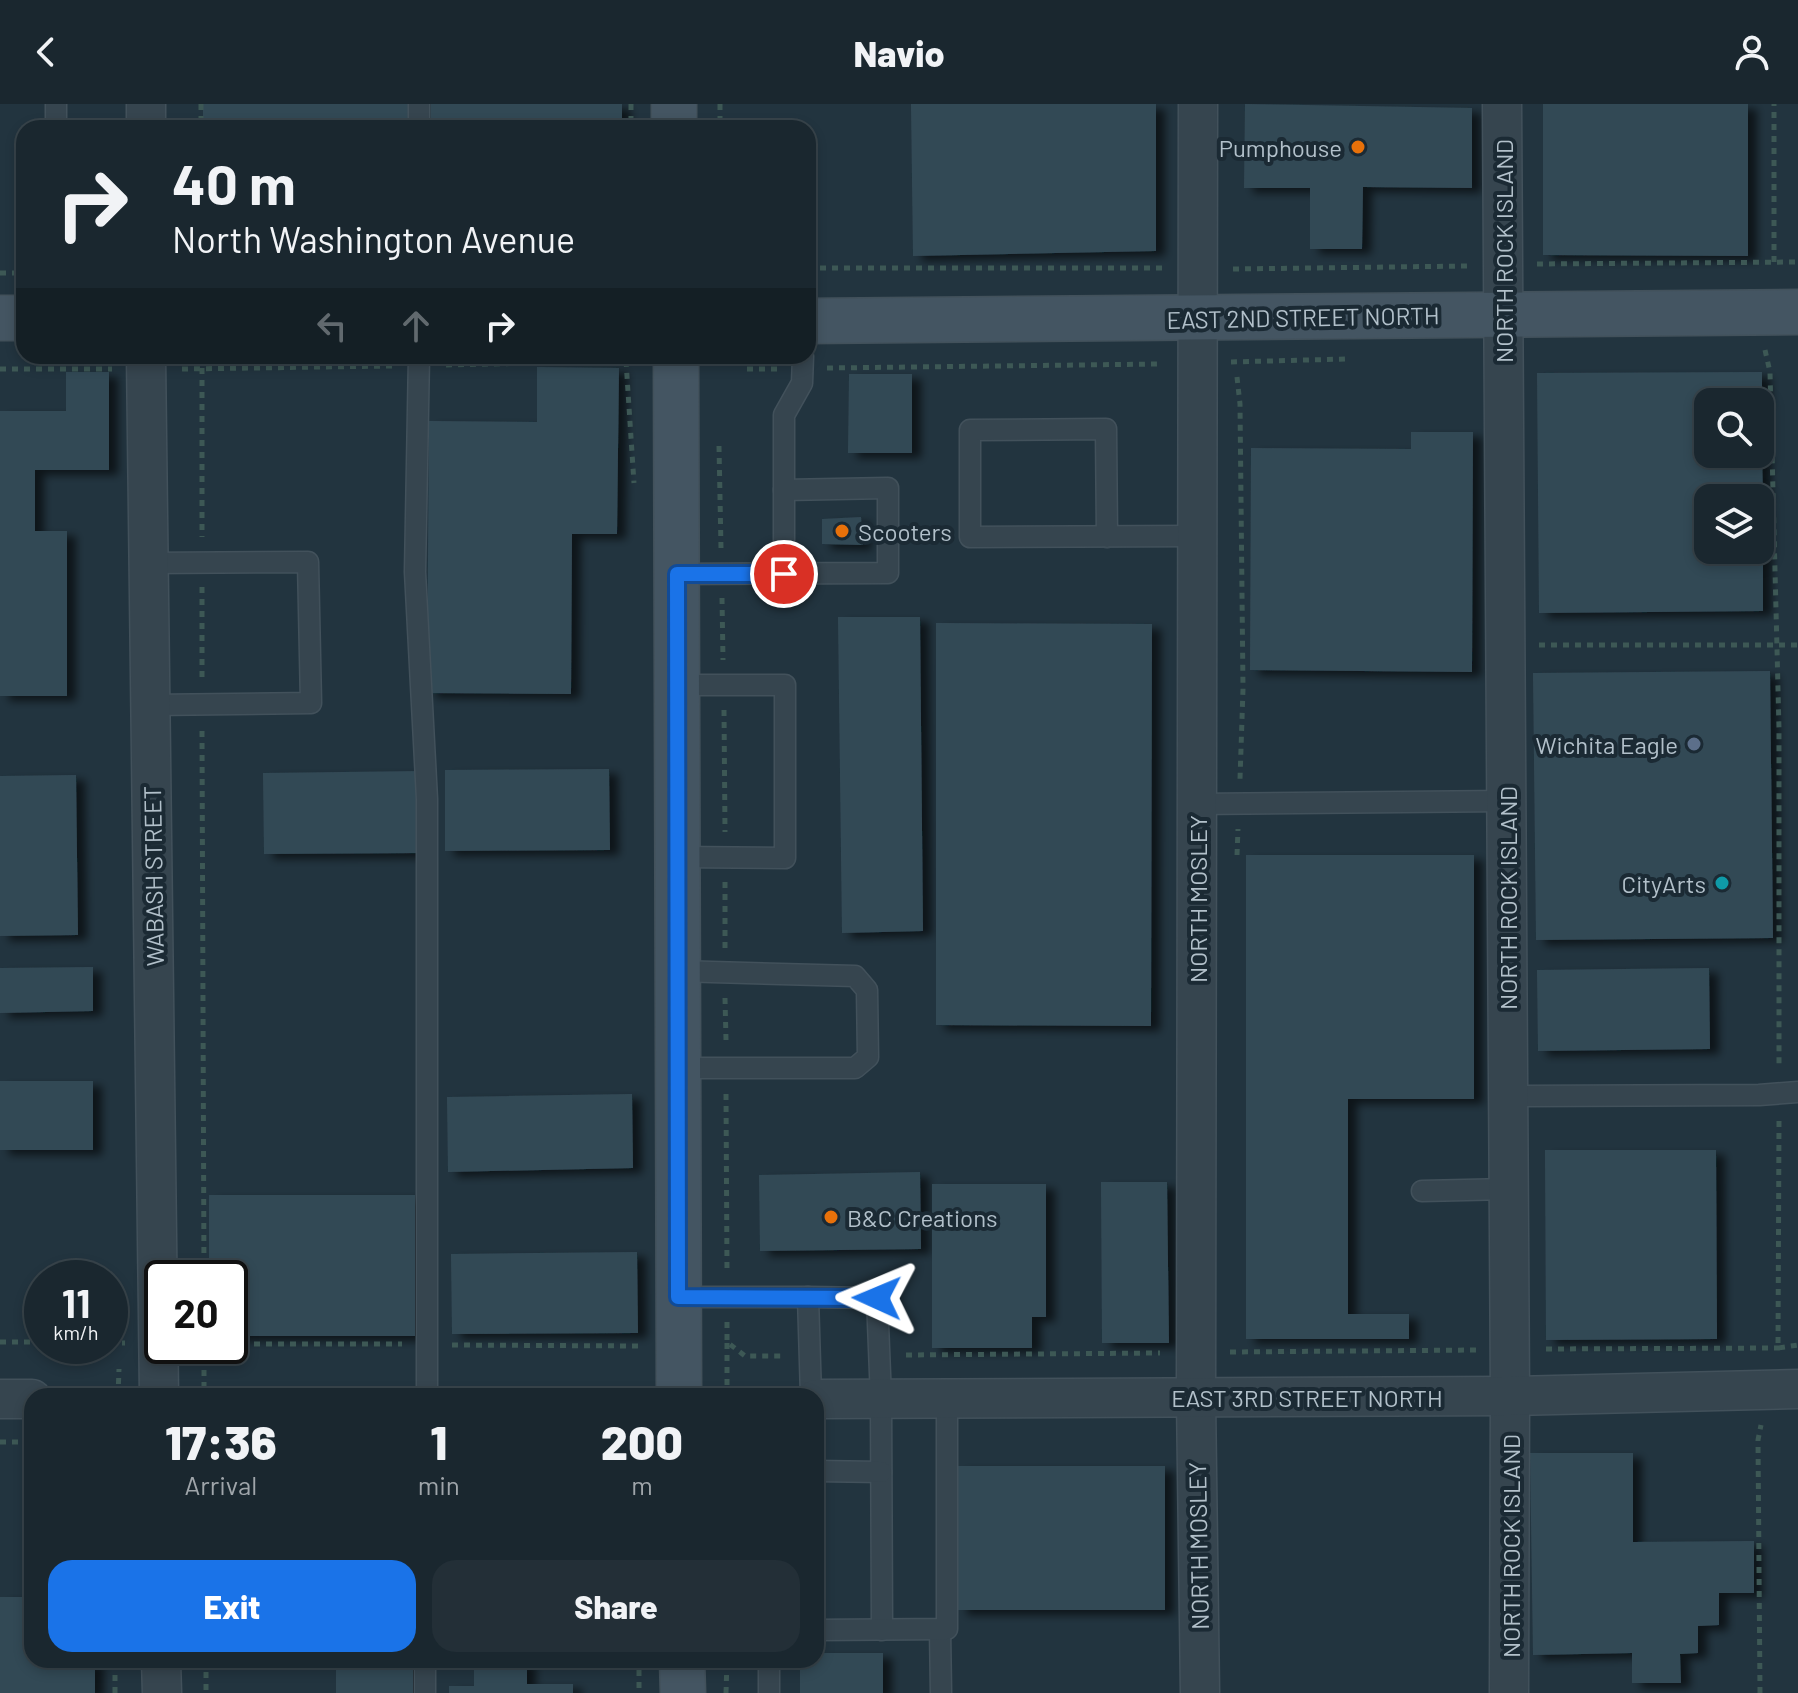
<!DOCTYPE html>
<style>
:root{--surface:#1a272f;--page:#232f37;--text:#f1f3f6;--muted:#9fa5aa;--line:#38444b;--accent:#1a73e8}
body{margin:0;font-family:Barlow,sans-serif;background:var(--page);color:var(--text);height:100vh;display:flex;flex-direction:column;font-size:30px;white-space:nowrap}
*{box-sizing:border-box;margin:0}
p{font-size:26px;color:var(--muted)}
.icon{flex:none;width:44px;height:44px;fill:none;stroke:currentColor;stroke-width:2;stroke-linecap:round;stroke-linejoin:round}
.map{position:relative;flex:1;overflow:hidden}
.panel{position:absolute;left:24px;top:1284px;width:800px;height:280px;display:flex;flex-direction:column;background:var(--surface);border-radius:24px;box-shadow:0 4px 12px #0003,0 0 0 2px var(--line)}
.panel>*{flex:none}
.banner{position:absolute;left:16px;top:16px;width:800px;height:244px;border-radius:24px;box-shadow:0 4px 12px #0003,0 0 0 2px var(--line);background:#1a272f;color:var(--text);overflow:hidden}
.buttons{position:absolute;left:1694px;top:284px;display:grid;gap:16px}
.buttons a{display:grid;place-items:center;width:80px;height:80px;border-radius:16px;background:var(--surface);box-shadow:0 4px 12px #0003,0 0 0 2px var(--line);font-size:40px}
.speed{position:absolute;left:24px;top:1156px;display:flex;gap:16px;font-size:40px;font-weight:700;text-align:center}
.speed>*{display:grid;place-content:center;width:104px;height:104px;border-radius:50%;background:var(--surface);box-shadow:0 4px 12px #0003,0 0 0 2px var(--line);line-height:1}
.speed small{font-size:20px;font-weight:400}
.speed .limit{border:4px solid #111;border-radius:12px;background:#fff;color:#111}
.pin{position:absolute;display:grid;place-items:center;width:68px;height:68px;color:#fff;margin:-34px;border:4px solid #fff;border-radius:50%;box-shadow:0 2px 8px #0007}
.me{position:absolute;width:88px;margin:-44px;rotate:271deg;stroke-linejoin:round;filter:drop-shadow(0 0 6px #0008)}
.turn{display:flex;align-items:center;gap:28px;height:168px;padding:0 24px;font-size:36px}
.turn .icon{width:104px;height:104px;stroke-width:2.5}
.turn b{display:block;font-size:56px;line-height:68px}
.lanes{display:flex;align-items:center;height:76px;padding:0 24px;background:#0003;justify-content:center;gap:40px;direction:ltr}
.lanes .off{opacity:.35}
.eta{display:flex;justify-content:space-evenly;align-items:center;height:136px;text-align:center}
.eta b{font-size:48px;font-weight:800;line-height:56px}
.button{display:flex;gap:16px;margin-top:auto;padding:16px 24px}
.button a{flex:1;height:92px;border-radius:24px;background:var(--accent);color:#fff;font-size:32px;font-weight:800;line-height:92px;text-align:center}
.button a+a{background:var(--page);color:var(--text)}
header{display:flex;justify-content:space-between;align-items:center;height:104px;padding:0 24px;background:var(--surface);font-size:36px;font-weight:800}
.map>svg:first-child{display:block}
.building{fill:#334955;filter:url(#shadow)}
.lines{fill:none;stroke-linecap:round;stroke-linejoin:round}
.lane-casing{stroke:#42515b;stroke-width:23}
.street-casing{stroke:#42515b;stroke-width:41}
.secondary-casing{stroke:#42515b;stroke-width:47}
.path{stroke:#3d5855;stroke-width:5;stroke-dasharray:6 6;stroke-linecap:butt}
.lane{stroke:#36454f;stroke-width:20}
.street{stroke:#36454f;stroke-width:38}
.secondary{stroke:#445562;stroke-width:44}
.route-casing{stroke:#114b97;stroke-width:20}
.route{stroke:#1a73e8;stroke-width:14}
.food-dot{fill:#e8710a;stroke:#1b2a34;stroke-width:3}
.service-dot{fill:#5c6f8a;stroke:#1b2a34;stroke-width:3}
.culture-dot{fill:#0f9aa8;stroke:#1b2a34;stroke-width:3}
.labels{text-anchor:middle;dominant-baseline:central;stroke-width:8;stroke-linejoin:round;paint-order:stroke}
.poi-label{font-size:24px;fill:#b2c0ca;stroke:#1b2a34;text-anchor:end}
.street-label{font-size:24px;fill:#b2c0ca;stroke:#1b2a34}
</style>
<header><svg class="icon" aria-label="back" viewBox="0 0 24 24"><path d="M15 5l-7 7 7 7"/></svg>Navio<svg class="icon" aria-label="person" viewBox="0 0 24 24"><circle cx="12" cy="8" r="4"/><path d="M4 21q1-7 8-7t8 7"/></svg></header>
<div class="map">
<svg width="1798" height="1589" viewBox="0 0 1798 1589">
<defs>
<filter id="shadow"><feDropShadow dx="9" dy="5" stdDeviation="4" flood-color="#0009"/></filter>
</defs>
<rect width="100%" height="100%" fill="#22343f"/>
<g class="building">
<path d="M203,0H411L410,24H203Z"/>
<rect x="431" y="0" width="191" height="24"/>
<path d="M911,0H1156V147L913,152Z"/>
<path d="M1245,0L1472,4V84L1363,83L1362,145H1310V84H1244Z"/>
<path d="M1543,0H1748V152L1543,151Z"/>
<path d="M537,263L619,264L617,430H572L571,590L427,589L429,317L537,318Z"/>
<path d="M66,268H109V366H35V427H67V592H0V307H66Z"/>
<path d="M1762,268V298H1708V350H1762L1763,394H1708V446H1760V400H1763V507L1539,509L1537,269Z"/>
<path d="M849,270H912V349H848Z"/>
<path d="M1411,328H1473L1472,568L1250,566L1251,344L1411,345Z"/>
<path d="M861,413L863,441L822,440V415Z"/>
<path d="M838,513H920L923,827L842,829Z"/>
<path d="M936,519L1152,520L1151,922L936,921Z"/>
<path d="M1770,567L1773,834L1536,836L1533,569Z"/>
<path d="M609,665L610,746L445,747V666Z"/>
<path d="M422,667V749L264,750L263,669Z"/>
<path d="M76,671L78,831L0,832V672Z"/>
<path d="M1246,751H1474V995H1348V1210H1409V1235H1246Z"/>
<path d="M93,863V907L0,909V864Z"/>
<path d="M1709,864L1710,945L1538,947L1537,866Z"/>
<rect x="0" y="977" width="93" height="69"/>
<path d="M632,990L633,1064L448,1068L447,993Z"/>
<path d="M1545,1046H1716L1717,1235L1546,1236Z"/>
<path d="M920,1068L921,1145L760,1147L759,1071Z"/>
<path d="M1101,1078H1167L1169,1239H1102Z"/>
<path d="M932,1080H1046V1213H1032V1244H932Z"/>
<path d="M209,1091H415V1232H230V1174H209Z"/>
<path d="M637,1148L638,1229L452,1230L451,1150Z"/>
<path d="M1530,1349H1633V1438L1754,1437V1489H1719V1521L1698,1522V1549L1680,1550L1681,1579H1632V1549L1533,1551Z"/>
<rect x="958" y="1362" width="207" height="144"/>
<path d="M0,1493H32V1556H95V1589H0Z"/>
<path d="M816,1549H883V1589H800V1556H816Z"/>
<rect x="336" y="1556" width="77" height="33"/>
<path d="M474,1556H527V1580H573V1589H449V1582H474Z"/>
</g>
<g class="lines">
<defs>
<g id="lane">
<path d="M56,0V24"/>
<path d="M419,0V24"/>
<path d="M419,252L415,468L427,695V1292"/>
<path d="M1107,433L1106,325L970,326V433L1198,432"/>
<path d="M149,459L308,458L311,599L151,601"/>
<path d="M677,470L888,469V384L784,386"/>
<path d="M784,470V311L802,279L803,252"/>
<path d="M677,581H785V754L677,753"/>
<path d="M1197,700L1506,697"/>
<path d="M677,867L855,872L867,886L868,953L855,964H678"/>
<path d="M1508,992L1759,991L1798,988"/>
<path d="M1422,1087L1509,1085"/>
<path d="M678,1193H808L811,1292"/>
<path d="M808,1193L877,1194L881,1295L882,1526"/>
<path d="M816,1367L881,1368"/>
<path d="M940,1525L941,1589"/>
<path d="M816,1526L947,1525V1295"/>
<path d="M769,1556V1589"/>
<path d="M425,1589V1556"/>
</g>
<g id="street">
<path d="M1198,0L1196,1294L1200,1589"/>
<path d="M1502,0L1510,1292L1509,1589"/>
<path d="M146,24V0"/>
<path d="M146,252L159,1292"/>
<path d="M0,1295H32"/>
<path d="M816,1295L1510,1292L1798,1285"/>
<path d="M161,1556L162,1589"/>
</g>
<g id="secondary">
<path d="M674,0V24"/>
<path d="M0,214H24"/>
<path d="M808,217L1798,208"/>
<path d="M676,252L679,1292"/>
<path d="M682,1556L683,1589"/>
</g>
</defs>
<use href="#lane" class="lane-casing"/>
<use href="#street" class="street-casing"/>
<use href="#secondary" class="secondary-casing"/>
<g class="path">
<path d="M201,0V24"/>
<path d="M631,0V23"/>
<path d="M720,0V24"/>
<path d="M1774,158V0"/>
<path d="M1537,160L1798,158"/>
<path d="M808,164H1163"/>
<path d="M1233,165L1467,162"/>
<path d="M0,169H24"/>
<path d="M1765,246L1770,268L1779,624V963"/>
<path d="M202,252V433"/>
<path d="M1231,258L1345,255"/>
<path d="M446,261L626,257L634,379"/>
<path d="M827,264L1161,260"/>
<path d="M0,265H112"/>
<path d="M182,265L392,262"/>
<path d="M747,265H777"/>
<path d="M1237,273L1240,300L1243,585L1240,675"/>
<path d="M719,342L721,444"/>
<path d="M202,483V573"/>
<path d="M722,494L723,556"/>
<path d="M1539,541H1798"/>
<path d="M724,606L725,728"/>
<path d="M202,627L204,1174"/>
<path d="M1237,751L1238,725"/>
<path d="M725,778V844"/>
<path d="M725,894L726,936"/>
<path d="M726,990L727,1168"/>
<path d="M1779,1017L1778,1244L1798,1241"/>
<path d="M727,1218V1238L745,1252H784"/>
<path d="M0,1238H42"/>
<path d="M110,1239H125"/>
<path d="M727,1239V1292"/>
<path d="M230,1240H402"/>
<path d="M452,1241L639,1242"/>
<path d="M204,1242V1292"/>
<path d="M1546,1245L1778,1244L1777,1249"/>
<path d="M1230,1248L1476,1246"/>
<path d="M906,1251L1160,1249"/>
<path d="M118,1292L119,1265"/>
<path d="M0,1338H32"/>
<path d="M206,1556V1589"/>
<path d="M639,1566V1589"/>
<path d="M115,1589V1556"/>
<path d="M726,1589L727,1556"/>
<path d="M1760,1589L1758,1336L1761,1321"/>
</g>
<use href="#lane" class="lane"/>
<use href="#street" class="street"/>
<use href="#secondary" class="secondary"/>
</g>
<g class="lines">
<defs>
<path id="route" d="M784,470H677L678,1193L877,1194"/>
</defs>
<use href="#route" class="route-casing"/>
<use href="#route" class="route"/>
</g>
<g class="food-dot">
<circle cx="1358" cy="43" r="8"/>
<circle cx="842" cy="427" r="8"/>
<circle cx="831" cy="1113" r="8"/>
</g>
<circle class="service-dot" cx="1694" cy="640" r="8"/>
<circle class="culture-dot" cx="1722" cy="779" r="8"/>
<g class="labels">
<g class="poi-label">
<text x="1342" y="43">Pumphouse</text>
<text x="858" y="427" text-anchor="start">Scooters</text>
<text x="1678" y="640">Wichita Eagle</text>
<text x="1706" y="779">CityArts</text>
<text x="847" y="1113" text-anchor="start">B&amp;C Creations</text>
</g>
<g class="street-label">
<text transform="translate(1503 147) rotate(-90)">NORTH ROCK ISLAND</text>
<text transform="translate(1303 213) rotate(-1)">EAST 2ND STREET NORTH</text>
<text transform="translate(153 772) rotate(-91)">WABASH STREET</text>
<text transform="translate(1507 794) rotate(-90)">NORTH ROCK ISLAND</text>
<text transform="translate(1197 795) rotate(-90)">NORTH MOSLEY</text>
<text x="1307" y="1293">EAST 3RD STREET NORTH</text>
<text transform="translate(1198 1442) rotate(-91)">NORTH MOSLEY</text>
<text transform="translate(1510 1442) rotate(-90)">NORTH ROCK ISLAND</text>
</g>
</g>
</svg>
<div class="buttons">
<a><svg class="icon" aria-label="search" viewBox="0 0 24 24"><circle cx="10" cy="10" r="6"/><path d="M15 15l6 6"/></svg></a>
<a><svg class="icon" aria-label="layers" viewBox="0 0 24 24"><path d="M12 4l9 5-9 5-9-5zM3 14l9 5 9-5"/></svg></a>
</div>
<div class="speed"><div>11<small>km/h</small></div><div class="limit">20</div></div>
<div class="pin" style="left:784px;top:470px;background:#d93025"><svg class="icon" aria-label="arrive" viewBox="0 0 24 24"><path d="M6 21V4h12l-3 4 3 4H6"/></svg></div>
<svg class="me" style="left:877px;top:1194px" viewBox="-20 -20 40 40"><path d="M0-17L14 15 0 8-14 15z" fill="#1a73e8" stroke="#fff" stroke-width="4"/></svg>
<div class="banner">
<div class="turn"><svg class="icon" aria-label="right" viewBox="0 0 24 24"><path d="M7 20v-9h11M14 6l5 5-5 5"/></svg><div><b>40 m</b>North Washington Avenue</div></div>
<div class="lanes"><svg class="icon off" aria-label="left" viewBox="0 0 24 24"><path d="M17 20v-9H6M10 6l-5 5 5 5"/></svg><svg class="icon off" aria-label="ahead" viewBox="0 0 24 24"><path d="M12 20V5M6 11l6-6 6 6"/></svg><svg class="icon" aria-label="right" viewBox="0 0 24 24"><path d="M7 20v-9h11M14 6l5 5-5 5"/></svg></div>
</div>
<section class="panel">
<div class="eta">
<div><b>17:36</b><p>Arrival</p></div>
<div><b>1</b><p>min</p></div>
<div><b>200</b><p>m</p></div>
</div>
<div class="button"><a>Exit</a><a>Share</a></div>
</section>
</div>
